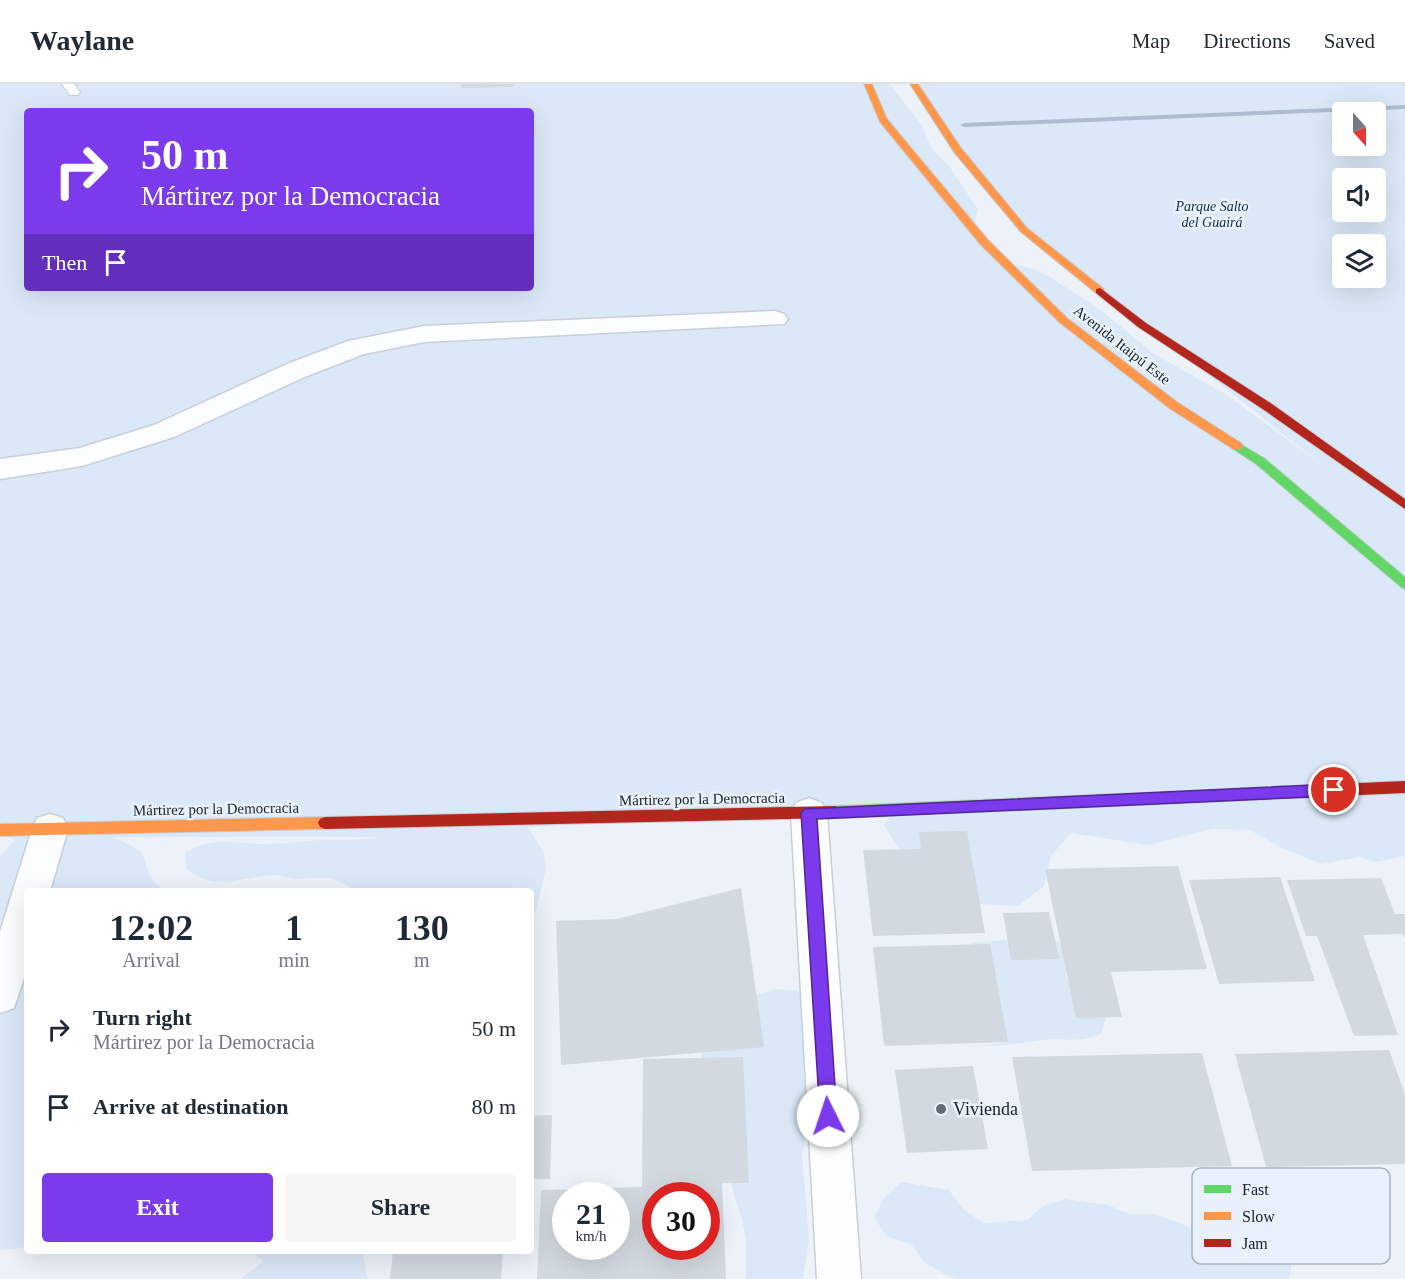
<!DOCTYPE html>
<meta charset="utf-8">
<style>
:root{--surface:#fff;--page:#f6f6f7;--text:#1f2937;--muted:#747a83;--line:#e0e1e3;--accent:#7c3aed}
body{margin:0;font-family:"Times New Roman",serif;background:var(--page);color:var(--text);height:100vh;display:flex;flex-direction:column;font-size:22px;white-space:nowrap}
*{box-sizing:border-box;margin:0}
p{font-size:20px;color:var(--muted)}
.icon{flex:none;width:33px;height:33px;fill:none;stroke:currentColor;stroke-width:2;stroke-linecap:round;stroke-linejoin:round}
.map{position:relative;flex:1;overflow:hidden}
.panel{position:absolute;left:24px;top:804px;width:510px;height:366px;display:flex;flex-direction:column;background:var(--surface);border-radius:6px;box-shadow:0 6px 24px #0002}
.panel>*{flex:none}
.banner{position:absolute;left:24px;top:24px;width:510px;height:183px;border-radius:6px;box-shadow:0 6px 24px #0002;background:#7c3aed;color:#fff;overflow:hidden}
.needle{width:39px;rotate:159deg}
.fabs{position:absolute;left:1332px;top:18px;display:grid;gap:12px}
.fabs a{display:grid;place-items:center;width:54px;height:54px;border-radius:6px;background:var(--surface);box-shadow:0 6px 24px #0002;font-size:30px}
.speed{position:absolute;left:552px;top:1098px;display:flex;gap:12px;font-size:30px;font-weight:700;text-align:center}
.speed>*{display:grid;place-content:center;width:78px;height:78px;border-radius:50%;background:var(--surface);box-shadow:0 6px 24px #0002;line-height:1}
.speed small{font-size:15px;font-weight:400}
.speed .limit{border:9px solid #d22;background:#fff;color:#111}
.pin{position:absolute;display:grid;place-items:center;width:51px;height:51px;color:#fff;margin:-26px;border:3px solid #fff;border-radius:50%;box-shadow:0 2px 6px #0007}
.me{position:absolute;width:66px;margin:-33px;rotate:356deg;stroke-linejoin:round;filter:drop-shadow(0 0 4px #0008)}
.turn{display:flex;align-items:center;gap:21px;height:126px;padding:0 18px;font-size:27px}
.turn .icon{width:78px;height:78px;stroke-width:2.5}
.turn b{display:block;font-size:42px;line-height:51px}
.then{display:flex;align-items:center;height:57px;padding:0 18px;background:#0003;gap:12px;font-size:22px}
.eta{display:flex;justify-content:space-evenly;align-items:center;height:102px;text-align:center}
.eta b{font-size:36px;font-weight:700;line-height:42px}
.cta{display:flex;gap:12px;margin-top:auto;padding:12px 18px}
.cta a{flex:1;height:69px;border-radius:6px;background:var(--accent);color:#fff;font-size:24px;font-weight:700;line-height:69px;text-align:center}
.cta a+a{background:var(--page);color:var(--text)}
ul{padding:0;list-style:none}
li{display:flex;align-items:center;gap:18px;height:78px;padding:0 18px}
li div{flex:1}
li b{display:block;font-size:22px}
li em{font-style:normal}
header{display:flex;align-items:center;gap:36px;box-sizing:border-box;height:84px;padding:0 30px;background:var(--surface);border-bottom:2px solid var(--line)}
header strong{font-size:28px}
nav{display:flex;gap:33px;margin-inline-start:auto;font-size:21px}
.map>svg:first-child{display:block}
.green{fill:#dbe8f7;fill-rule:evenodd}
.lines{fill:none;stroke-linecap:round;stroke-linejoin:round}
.stream{fill:#adbccf;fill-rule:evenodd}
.building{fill:#d3d9e0;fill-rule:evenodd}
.lane-casing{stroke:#c9cfd7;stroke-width:2}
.street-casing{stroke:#c9cfd7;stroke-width:3}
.fast-casing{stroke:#c9cfd7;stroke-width:2}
.slow-casing{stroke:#c9cfd7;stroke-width:2}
.jam-casing{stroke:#c9cfd7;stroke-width:2}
.lane{fill:#fcfdfe;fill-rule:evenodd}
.street{fill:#fcfdfe;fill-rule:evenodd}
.fast{fill:#63d668;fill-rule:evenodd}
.slow{fill:#ff974d;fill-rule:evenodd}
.jam{fill:#b3261e;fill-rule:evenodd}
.route{fill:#7c3aed;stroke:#51269a;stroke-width:1.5}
.poi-dot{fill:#636a71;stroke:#e9f1fc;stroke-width:2}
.labels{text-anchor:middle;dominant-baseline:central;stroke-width:5;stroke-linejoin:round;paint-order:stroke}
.far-park-label{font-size:14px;font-style:italic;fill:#0d2b4d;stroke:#e9f1fc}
.street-label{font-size:15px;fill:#182029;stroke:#e9f1fc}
.near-poi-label{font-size:18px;fill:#182029;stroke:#e9f1fc;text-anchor:start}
.key{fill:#e9f1fc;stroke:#aab2bd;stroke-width:1.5}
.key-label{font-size:16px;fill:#182029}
</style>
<header>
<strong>Waylane</strong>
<nav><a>Map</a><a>Directions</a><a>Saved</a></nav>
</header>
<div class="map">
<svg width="1405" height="1195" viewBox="0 0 1405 1195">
<rect width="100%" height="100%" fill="#edf2f8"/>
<g class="green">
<path d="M0,0H890L921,40L931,63L952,86L978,126L974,139L1005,179L1031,184L1050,193L1102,227L1154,270L1227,311L1325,383L1024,146L914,0H1405V772L1375,778L1359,773L1322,780L1284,765L1250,746L1213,745L1147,761L1071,749L1051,772L1044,802L1018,822L981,820L942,810L914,789L884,741L895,726L528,743L544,769L546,785L531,846V807H354C333,790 323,794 297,795C290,795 282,791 274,791C242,793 212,809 186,784L185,769C215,751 233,760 265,760C285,760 305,756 325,756C344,755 361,757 380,753H114L141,767L151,794L163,807H27V1163L0,1166V772L15,756L0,746ZM27,27H531V204H27ZM1342,28H1376V62H1342ZM1342,94H1376V128H1342ZM1342,160H1376V194H1342Z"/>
<path d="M1050,851C1066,863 1067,874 1066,893L1078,908L1106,933L1101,950C1076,960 1066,953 1042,956C1021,959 1002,962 981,962L1006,958L958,866L974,859Z"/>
<path d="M774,905L793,906L811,913L810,1026L802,1069L809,1156L803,1195H746V1156L742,1135L735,1115L703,979L701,960L737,917Z"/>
<path d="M901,1098L949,1106L962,1124L983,1139L1027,1136L1043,1122L1065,1115L1108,1121L1130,1130H1155L1202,1148L1235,1123C1242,1125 1252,1126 1259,1129C1281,1140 1297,1171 1289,1195H960L944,1190L924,1178L911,1160L886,1152L874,1133L884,1114Z"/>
<path d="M249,1167H362L368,1195H240L264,1177Z"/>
</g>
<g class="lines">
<path class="stream" d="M1405,21V25L964,43L960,41L964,39Z"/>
</g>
<g class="building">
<path d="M461,0H514L513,3L461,4Z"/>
<path d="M967,747L985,849L873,852L863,766L921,765L919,748Z"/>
<path d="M1178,782L1207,885L1111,888L1122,933L1076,934L1045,785Z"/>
<path d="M1280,793L1315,897L1219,900L1189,796Z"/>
<path d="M1381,794L1395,830H1405V855L1403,850L1363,851L1398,951L1354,952L1317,852H1306L1287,796Z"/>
<path d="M741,804L764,963L561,981L556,837L617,835Z"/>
<path d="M1049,828L1059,875L1011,876L1003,829Z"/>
<path d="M990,860L1008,958L884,962L873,863Z"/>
<path d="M1389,966L1405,1010V1080L1266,1083L1235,970Z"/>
<path d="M1202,969L1232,1082L1032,1087L1012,973Z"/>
<path d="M743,973L749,1099H722L726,1195H537L541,1106L642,1103L643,975ZM566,1112H616V1162H566ZM656,1112H706V1162H656Z"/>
<path d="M973,982L988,1065L907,1069L895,986Z"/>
<path d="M552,1031L550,1095H531V1032Z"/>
<path d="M393,1167H503L501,1195H390Z"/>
</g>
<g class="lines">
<defs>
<path id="lane" d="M62,0H74L80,8L78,11H70Z"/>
<g id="street">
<path d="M775,227L784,230L788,235L784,240L424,258L364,270L307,292L174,353L82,382L0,395V375L80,364L154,341L287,280L348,257L424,242Z"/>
<path d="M809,714L822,719L827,729L861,1195H817L791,729L796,719Z"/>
<path d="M50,730L63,734L68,745L50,807H27V885L14,924L0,929V848L32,745L37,734Z"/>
</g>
<g id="fast">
<path d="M1237,358L1264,374L1405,493V505L1401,503L1256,380L1233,365L1231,362L1233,359Z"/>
<path d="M1139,709L1144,711L1146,715L1144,719L1139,721L835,734L830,732L828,728L830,724L835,722Z"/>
</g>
<g id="slow">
<path d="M864,0H872L887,35L988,156L1067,234L1177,318L1241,359L1243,362L1241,365H1233L1169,324L1059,238L980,160L880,38Z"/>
<path d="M910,0H918L961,64L1027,144L1104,205V209H1096L1021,148L954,68Z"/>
<path d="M325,733L330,735L332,739L330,743L325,745L0,752V740Z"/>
</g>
<g id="jam">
<path d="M1100,204L1146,239L1272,320L1405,415V425L1264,326L1138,243L1096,209V205Z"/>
<path d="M1405,697V709L1139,721L1134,719L1132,715L1134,711L1139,709Z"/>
<path d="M835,722L840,724L842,728L840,732L835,734L325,745L320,743L318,739L320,735L325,733Z"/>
</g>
</defs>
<use href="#lane" class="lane-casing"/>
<use href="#street" class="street-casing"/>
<use href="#fast" class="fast-casing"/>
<use href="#slow" class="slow-casing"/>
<use href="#jam" class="jam-casing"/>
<use href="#lane" class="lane"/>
<use href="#street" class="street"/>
<use href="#fast" class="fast"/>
<use href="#slow" class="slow"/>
<use href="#jam" class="jam"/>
</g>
<path class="route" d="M1334,700L1341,706L1334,712L817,735L837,1032L834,1038L828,1040L822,1038L820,1032L801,729L804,725Z"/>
<circle class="poi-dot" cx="941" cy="1025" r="6"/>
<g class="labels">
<g class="far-park-label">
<text x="1212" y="122">Parque Salto<tspan x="1212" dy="16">del Guairá</tspan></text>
</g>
<g class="street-label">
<text transform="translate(1122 261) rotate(38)">Avenida Itaipú Este</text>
<text transform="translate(702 715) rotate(-1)">Mártirez por la Democracia</text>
<text transform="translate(216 725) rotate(-1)">Mártirez por la Democracia</text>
</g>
<g class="near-poi-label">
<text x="953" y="1025">Vivienda</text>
</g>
</g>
<rect x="1192" y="1084" width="198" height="96" rx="9" class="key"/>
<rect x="1204" y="1101" width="27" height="8" fill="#63d668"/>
<rect x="1204" y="1128" width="27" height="8" fill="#ff974d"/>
<rect x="1204" y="1155" width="27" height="8" fill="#b3261e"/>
<g class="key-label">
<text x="1242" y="1111">Fast</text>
<text x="1242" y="1138">Slow</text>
<text x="1242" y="1165">Jam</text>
</g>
</svg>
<div class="fabs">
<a><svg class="needle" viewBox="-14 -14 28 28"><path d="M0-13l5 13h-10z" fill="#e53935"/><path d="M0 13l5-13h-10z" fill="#747a83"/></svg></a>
<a><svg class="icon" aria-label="sound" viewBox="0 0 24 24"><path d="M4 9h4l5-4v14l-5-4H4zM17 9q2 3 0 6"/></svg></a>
<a><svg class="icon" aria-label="layers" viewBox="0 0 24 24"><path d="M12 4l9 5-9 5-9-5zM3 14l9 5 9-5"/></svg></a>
</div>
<div class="speed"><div>21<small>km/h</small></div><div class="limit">30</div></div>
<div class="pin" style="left:1334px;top:706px;background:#d93025"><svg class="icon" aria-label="arrive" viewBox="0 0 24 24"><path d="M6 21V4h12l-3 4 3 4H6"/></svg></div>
<svg class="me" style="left:828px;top:1032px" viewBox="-20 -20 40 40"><circle r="19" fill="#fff"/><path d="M0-13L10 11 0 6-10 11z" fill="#7c3aed"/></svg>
<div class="banner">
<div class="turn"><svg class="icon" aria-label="right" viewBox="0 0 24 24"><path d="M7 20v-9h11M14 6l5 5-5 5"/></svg><div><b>50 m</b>Mártirez por la Democracia</div></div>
<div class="then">Then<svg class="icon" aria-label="arrive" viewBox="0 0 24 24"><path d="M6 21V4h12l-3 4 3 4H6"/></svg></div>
</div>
<section class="panel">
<div class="eta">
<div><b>12:02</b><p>Arrival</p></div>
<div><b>1</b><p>min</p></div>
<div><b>130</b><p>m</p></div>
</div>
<ul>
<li><svg class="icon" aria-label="right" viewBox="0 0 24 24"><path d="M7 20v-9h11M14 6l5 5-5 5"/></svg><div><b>Turn right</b><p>Mártirez por la Democracia</p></div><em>50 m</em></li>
<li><svg class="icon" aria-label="arrive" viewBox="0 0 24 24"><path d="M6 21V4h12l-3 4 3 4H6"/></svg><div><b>Arrive at destination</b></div><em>80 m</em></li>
</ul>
<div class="cta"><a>Exit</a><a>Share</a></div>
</section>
</div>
